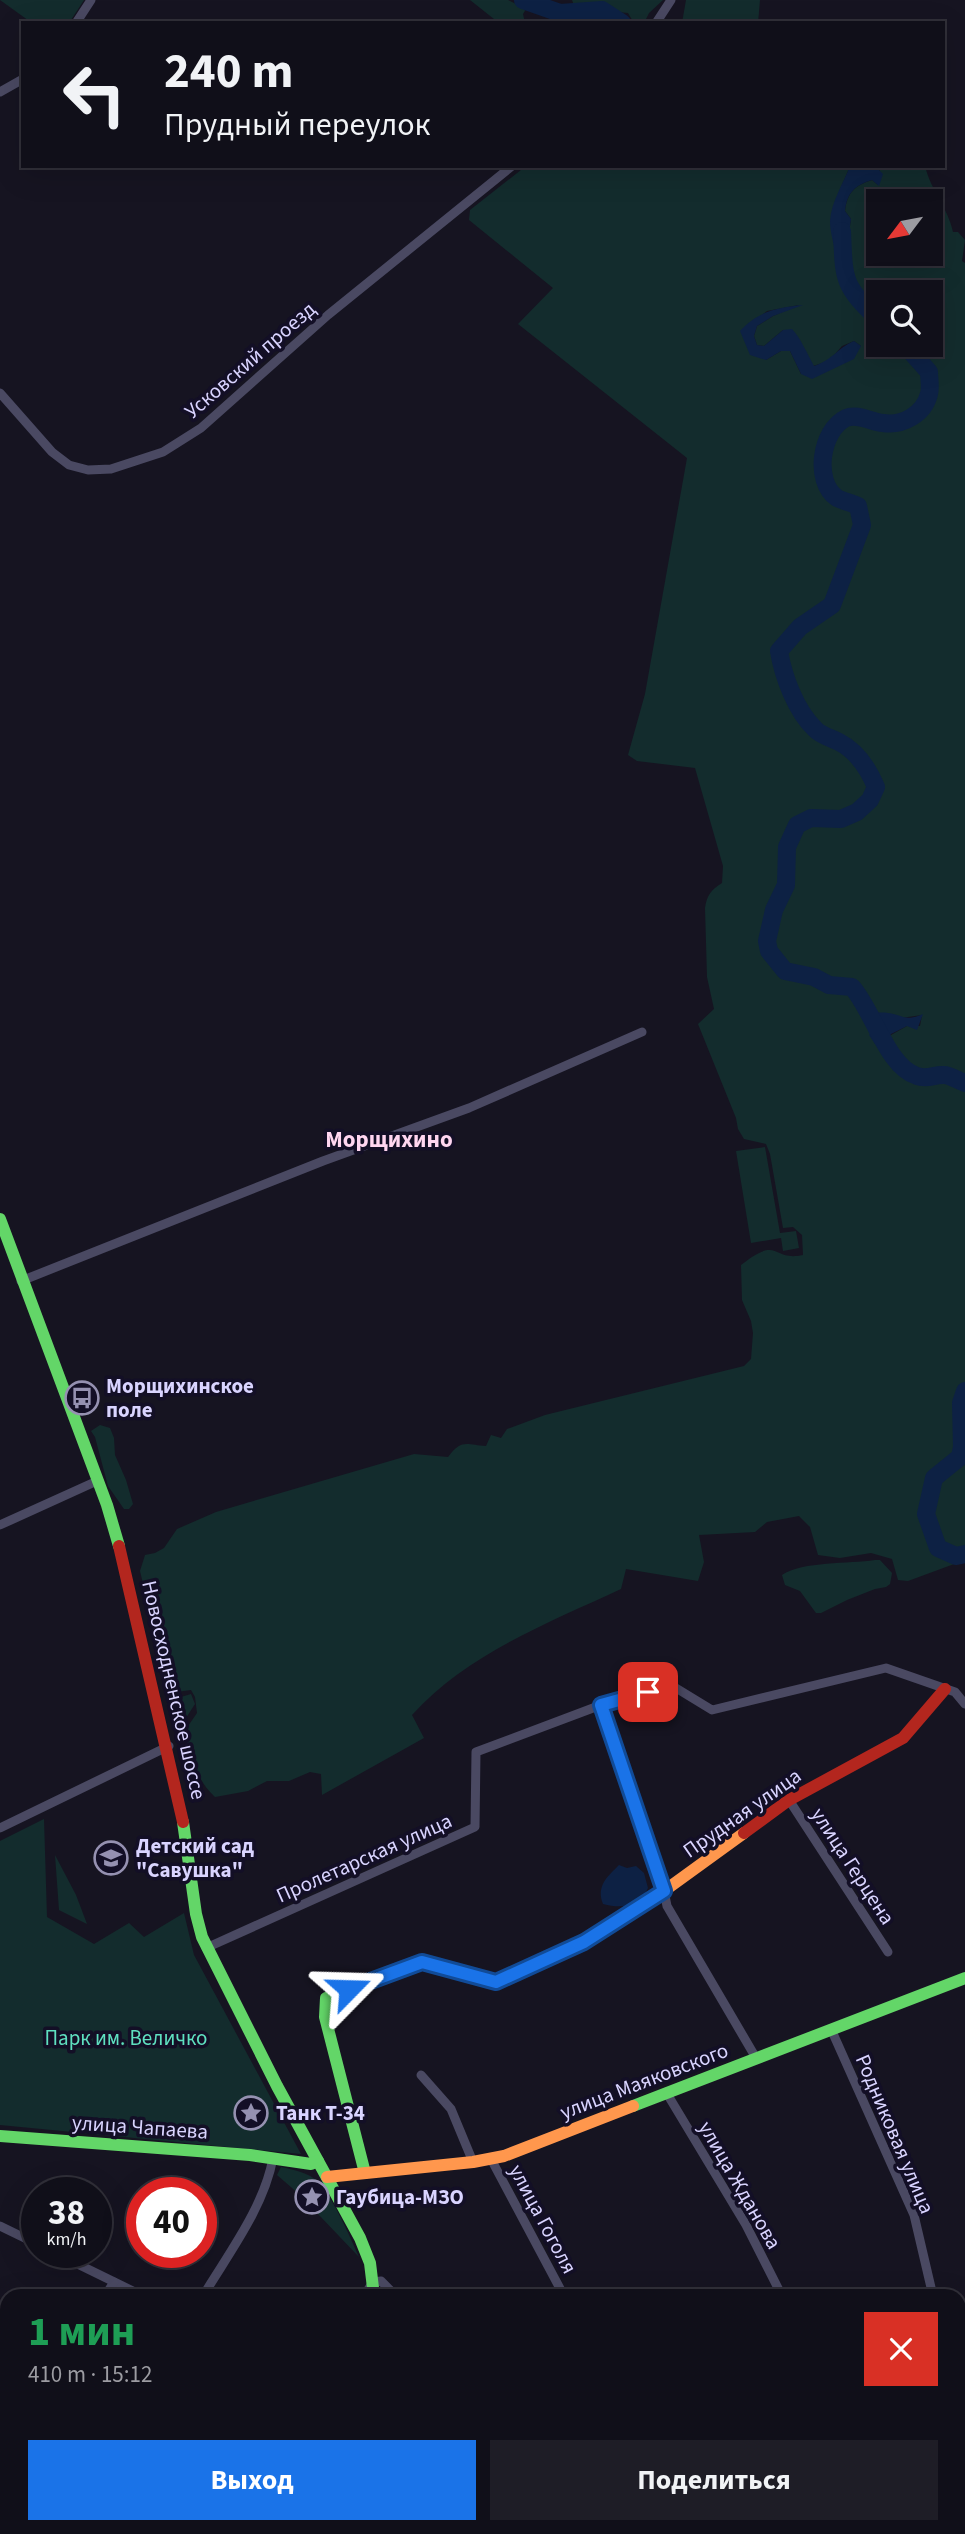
<!DOCTYPE html>
<html lang="ru">
<meta charset="utf-8">
<style>
:root{--surface:#100f19;--page:#1e1d26;--text:#f1f3f6;--muted:#9c9ca2;--line:#302f38;--accent:#1a73e8}
body{margin:0;font-family:"Source Sans 3",sans-serif;background:var(--page);color:var(--text);height:100vh;display:flex;flex-direction:column;font-size:26px;white-space:nowrap}
*{box-sizing:border-box;margin:0}
p{font-size:23px;color:var(--muted)}
.icon{flex:none;width:38px;height:38px;fill:none;stroke:currentColor;stroke-width:2;stroke-linecap:round;stroke-linejoin:round}
.map{position:relative;flex:1;overflow:hidden}
.drawer{position:absolute;left:0px;top:2289px;width:966px;height:245px;display:flex;flex-direction:column;background:var(--surface);border-radius:21px 21px 0 0;box-shadow:0 7px 28px #0002,0 0 0 2px var(--line)}
.drawer>*{flex:none}
.hud{position:absolute;left:21px;top:21px;width:924px;height:147px;border-radius:0px;box-shadow:0 7px 28px #0002,0 0 0 2px var(--line);background:#100f19;color:var(--text);overflow:hidden}
.needle{width:46px;rotate:238deg}
.controls{position:absolute;left:866px;top:189px;display:grid;gap:14px}
.controls a{display:grid;place-items:center;width:77px;height:77px;border-radius:0px;background:var(--surface);box-shadow:0 7px 28px #0002,0 0 0 2px var(--line);font-size:35px}
.speed{position:absolute;left:21px;top:2177px;display:flex;gap:14px;font-size:35px;font-weight:700;text-align:center}
.speed>*{display:grid;place-content:center;width:91px;height:91px;border-radius:50%;background:var(--surface);box-shadow:0 7px 28px #0002,0 0 0 2px var(--line);line-height:1}
.speed small{font-size:18px;font-weight:400}
.speed .limit{border:10px solid #d22;background:#fff;color:#111}
.pin{position:absolute;display:grid;place-items:center;width:60px;height:60px;color:#fff;margin:-30px;border-radius:14px;box-shadow:0 4px 10px #0006}
.me{position:absolute;width:77px;margin:-38px;rotate:68deg;stroke-linejoin:round;filter:drop-shadow(0 0 5px #0008)}
.turn{display:flex;align-items:center;gap:24px;height:147px;padding:0 28px;font-size:32px}
.turn .icon{width:91px;height:91px;stroke-width:2.5}
.turn b{display:block;font-size:49px;line-height:60px}
.round{display:grid;place-items:center;flex:none;width:74px;height:74px;border-radius:0px;background:var(--page)}
.summary{display:flex;align-items:center;justify-content:space-between;height:119px;padding:0 28px}
h1{font-size:42px;font-weight:700;line-height:52px;color:#1e9e55}
.primary-button{display:flex;gap:14px;margin-top:auto;padding:14px 28px}
.primary-button a{flex:1;height:80px;border-radius:0px;background:var(--accent);color:#fff;font-size:28px;font-weight:700;line-height:80px;text-align:center}
.primary-button a+a{background:var(--page);color:var(--text)}
.map>svg:first-child{display:block}
.green{fill:#132c2d;fill-rule:evenodd}
.water{fill:#0d2144}
.lines{fill:none;stroke-linecap:round;stroke-linejoin:round}
.river{stroke:#0d2144;stroke-width:18}
.street{stroke:#4a4962;stroke-width:9}
.fast{stroke:#63d668;stroke-width:12}
.slow{stroke:#ff974d;stroke-width:12}
.jam{stroke:#b3261e;stroke-width:12}
.route-casing{stroke:#114b97;stroke-width:18}
.route{stroke:#1a73e8;stroke-width:12}
.labels{text-anchor:middle;dominant-baseline:central;stroke-width:7;stroke-linejoin:round;paint-order:stroke}
.street-label{font-size:21px;fill:#d9d4ff;stroke:#130f26}
.poi-label{font-size:21px;font-weight:bold;fill:#d9d4ff;stroke:#130f26;text-anchor:start}
.park-label{font-size:21px;fill:#5fe0c0;stroke:#130f26}
.neighbourhood-label{font-size:23px;font-weight:bold;fill:#ffd6f0;stroke:#130f26}
</style>
<div class="map">
<svg width="965" height="2534" viewBox="0 0 965 2534">
<rect width="100%" height="100%" fill="#161421"/>
<g class="green">
<path d="M0,0H84L69,23H32Z"/>
<path d="M470,0H508L526,9L523,14L525,23H499Z"/>
<path d="M572,0H663L649,13L644,23H634L628,13L575,8Z"/>
<path d="M686,0H760L758,23H682Z"/>
<path d="M526,166H850C834,206 824,216 839,260L849,251L847,246L851,219L845,211C847,193 855,185 872,180L878,185L880,166H925C931,191 948,208 953,232H958L965,240L962,261L965,263V1560L908,1581L898,1580L892,1559L871,1553L840,1558L818,1555L810,1527L799,1516L767,1522L755,1532L699,1535L704,1562L698,1581L626,1569L621,1589C548,1623 467,1654 412,1715L424,1738L322,1795L321,1774L310,1772L289,1781H267L248,1791L215,1797C196,1780 191,1756 184,1732L197,1713L195,1697L191,1690L169,1693L140,1571L145,1555L155,1553L164,1548L177,1529L216,1512L414,1454L448,1457C462,1438 467,1445 486,1446L491,1435L501,1438L507,1429L545,1415L744,1366L751,1359L753,1333L751,1321L742,1300L741,1265C780,1234 771,1262 803,1255L802,1235L793,1227L783,1228L770,1154L766,1144L744,1139L738,1129L736,1118L698,1024L714,1009L707,977L705,908C707,895 711,890 722,883L723,866L695,768L637,761L628,755L645,694L687,458L518,324L553,288L469,220L470,210ZM878,201H931V254H878ZM878,292H931V345H878ZM799,305L773,316L757,326L754,336L757,345L764,346L783,330L802,347L813,366L829,361L842,346L854,341L861,346L801,374L790,351H781L766,360L741,332L767,311ZM862,998L875,1012L901,1018L922,1015L920,1026H907L875,1044C874,1027 867,1015 862,998Z"/>
<path d="M765,1147L780,1233L796,1231L799,1248L783,1251L781,1238L751,1243L736,1151Z"/>
<path d="M100,1425L110,1428L114,1438L115,1455L126,1480L133,1504L129,1509H124L108,1486L95,1437L91,1431Z"/>
<path d="M875,1560H880L892,1573L890,1584L886,1587L875,1589L847,1600L821,1613H816L800,1591L785,1585L782,1575C803,1561 849,1564 875,1560Z"/>
<path d="M191,1694L195,1704L186,1718L177,1725C172,1717 168,1710 171,1700Z"/>
<path d="M44,1819L47,1917L94,1944L129,1923L144,1937L184,1913L194,1955L301,2154L0,2125V1841Z"/>
<path d="M55,1855L76,1895L87,1924L59,1910Z"/>
<path d="M281,2167C294,2170 308,2172 318,2182C333,2197 350,2237 359,2257L299,2194L277,2175Z"/>
</g>
<g class="water">
<path d="M850,166H880L879,170L883,174L879,186L872,180C855,185 847,193 845,211L851,219L847,246L849,251L840,257L838,261C835,248 830,234 830,221C831,202 843,184 850,166Z"/>
<path d="M803,305L773,316L757,326L754,336L757,345L764,346L783,330L792,329C800,337 808,355 814,366C834,359 836,349 854,341L861,346L854,359L812,379L801,374L790,351H781L766,360L750,355L740,331C757,312 778,307 803,305Z"/>
<path d="M860,998L875,1012C879,1013 884,1012 888,1013C903,1015 905,1022 923,1014L917,1030L907,1026L891,1034L885,1043L875,1044L869,1035L874,1032Z"/>
<path d="M619,1865L627,1868L636,1866L644,1873L648,1888C639,1907 622,1909 603,1904C596,1886 607,1877 619,1865Z"/>
</g>
<g class="lines">
<g class="river">
<path d="M523,0L560,13L602,10L622,23"/>
<path d="M842,231C844,279 842,285 878,319"/>
<path d="M905,345L929,372C929,379 931,387 929,394C924,414 903,426 883,423C871,422 858,413 846,418C821,430 813,481 837,498C843,501 852,503 858,506L862,525L832,605L800,627L779,651C783,676 796,711 815,729C820,735 831,738 839,742C857,751 868,768 876,787L870,800L857,812L841,819L811,818L797,825L787,847L786,885L774,910L767,941L769,951L785,971L814,977L829,985L852,987C873,1010 887,1067 917,1076C928,1080 935,1074 944,1075C950,1075 959,1081 965,1083"/>
<path d="M965,1391L961,1403L962,1447L960,1457L934,1478L926,1514L938,1548L956,1556L965,1554"/>
</g>
<g class="street">
<path d="M76,23L91,0"/>
<path d="M656,23L671,0"/>
<path d="M0,92L23,79"/>
<path d="M0,393L52,452L69,465L88,470L111,469L163,452L201,428L328,315L512,166"/>
<path d="M21,1281L323,1161L469,1108L642,1032"/>
<path d="M0,1525L97,1481"/>
<path d="M601,1705L664,1891L667,1906L756,2058"/>
<path d="M789,1800L888,1952"/>
<path d="M0,1828L169,1746"/>
<path d="M206,1948L475,1827L476,1752L601,1705L671,1685L712,1710L886,1668L955,1692L965,1704"/>
<path d="M831,2029L914,2215L933,2296"/>
<path d="M421,2075L451,2109L473,2162"/>
<path d="M666,2092L746,2225L782,2296"/>
<path d="M491,2159L564,2296"/>
<path d="M0,2226L37,2244"/>
<path d="M53,2252L143,2296"/>
<path d="M105,2296L114,2282"/>
<path d="M203,2296C229,2253 264,2207 273,2158"/>
<path d="M364,2296L373,2282L381,2281L396,2296"/>
<path d="M959,2316L965,2315"/>
<path d="M0,2399L7,2401"/>
<path d="M959,2411L965,2438"/>
<path d="M959,2477L965,2476"/>
<path d="M514,2527L517,2534"/>
<path d="M656,2527L658,2534"/>
<path d="M838,2527L840,2534"/>
<path d="M59,2534L63,2527"/>
<path d="M215,2534L219,2527"/>
<path d="M732,2534L757,2527"/>
</g>
<g class="fast">
<path d="M0,1219L107,1505L119,1546"/>
<path d="M183,1822L196,1914L202,1937L277,2086L360,2238L370,2263L374,2296"/>
<path d="M633,2106L965,1978"/>
<path d="M0,2136L250,2155L311,2164L318,2161"/>
<path d="M365,2173L325,2017L326,1998L371,1979L422,1962L490,1980"/>
</g>
<g class="slow">
<path d="M490,1980L496,1982L584,1942L664,1891L744,1833"/>
<path d="M327,2177L473,2162L504,2156L633,2106"/>
<path d="M372,2527V2534"/>
</g>
<g class="jam">
<path d="M119,1546L183,1822"/>
<path d="M744,1833L789,1800L903,1738L945,1689"/>
</g>
</g>
<g class="lines">
<defs>
<path id="route" d="M349,1989L422,1962L496,1982L584,1942L664,1891L601,1705L648,1692"/>
</defs>
<use href="#route" class="route-casing"/>
<use href="#route" class="route"/>
</g>
<defs>
<symbol id="bus-ring" viewBox="-11 -11 22 22"><circle r="9.5" fill="#130f26" stroke="#9591b1" stroke-width="1.5"/><path d="M-5-6H5V4H4V6H2V4H-2V6H-4V4H-5ZM-3.5-4V0h7V-4ZM-3.5 1.2v1.5H-2V1.2ZM2 1.2v1.5H3.5V1.2Z" fill="#9591b1"/></symbol>
<symbol id="school-ring" viewBox="-11 -11 22 22"><circle r="9.5" fill="#130f26" stroke="#9591b1" stroke-width="1.5"/><path d="M0-5L7-2L0 1L-7-2ZM-4 1L0 2.5L4 1V4Q0 6-4 4Z" fill="#9591b1"/></symbol>
<symbol id="sight-ring" viewBox="-11 -11 22 22"><circle r="9.5" fill="#130f26" stroke="#9591b1" stroke-width="1.5"/><path d="M0-6L1.8-2.2L6-1.7L2.9 1.2L3.7 5.4L0 3.3L-3.7 5.4L-2.9 1.2L-6-1.7L-1.8-2.2Z" fill="#9591b1"/></symbol>
</defs>
<g fill-rule="evenodd">
<use href="#bus-ring" x="63" y="1379" width="38" height="38"/>
<use href="#school-ring" x="92" y="1839" width="38" height="38"/>
<use href="#sight-ring" x="232" y="2094" width="38" height="38"/>
<use href="#sight-ring" x="293" y="2178" width="38" height="38"/>
</g>
<g class="labels">
<g class="street-label">
<text transform="translate(250 360) rotate(-41)">Усковский проезд</text>
<text transform="translate(174 1690) rotate(77)">Новосходненское шоссе</text>
<text transform="translate(742 1813) rotate(-35)">Прудная улица</text>
<text transform="translate(364 1858) rotate(-24)">Пролетарская улица</text>
<text transform="translate(853 1866) rotate(57)">улица Герцена</text>
<text transform="translate(644 2081) rotate(-21)">улица Маяковского</text>
<text transform="translate(140 2127) rotate(4)">улица Чапаева</text>
<text transform="translate(895 2134) rotate(67)">Родниковая улица</text>
<text transform="translate(740 2185) rotate(60)">улица Жданова</text>
<text transform="translate(543 2219) rotate(62)">улица Гоголя</text>
</g>
<g class="poi-label">
<text x="106" y="1386">Морщихинское<tspan x="106" dy="24">поле</tspan></text>
<text x="136" y="1846">Детский сад<tspan x="136" dy="24">"Савушка"</tspan></text>
<text x="276" y="2113">Танк Т-34</text>
<text x="336" y="2197">Гаубица-МЗО</text>
</g>
<g class="park-label">
<text x="126" y="2038">Парк им. Величко</text>
</g>
<g class="neighbourhood-label">
<text x="389" y="1139">Морщихино</text>
</g>
</g>
</svg>
<div class="controls">
<a><svg class="needle" viewBox="-14 -14 28 28"><path d="M0-13l5 13h-10z" fill="#e53935"/><path d="M0 13l5-13h-10z" fill="#9c9ca2"/></svg></a>
<a><svg class="icon" aria-label="search" viewBox="0 0 24 24"><circle cx="10" cy="10" r="6"/><path d="M15 15l6 6"/></svg></a>
</div>
<div class="speed"><div>38<small>km/h</small></div><div class="limit">40</div></div>
<div class="pin" style="left:648px;top:1692px;background:#d93025"><svg class="icon" aria-label="arrive" viewBox="0 0 24 24"><path d="M6 21V4h12l-3 4 3 4H6"/></svg></div>
<svg class="me" style="left:349px;top:1989px" viewBox="-20 -20 40 40"><path d="M0-17L14 15 0 8-14 15z" fill="#1a73e8" stroke="#fff" stroke-width="4"/></svg>
<div class="hud">
<div class="turn"><svg class="icon" aria-label="left" viewBox="0 0 24 24"><path d="M17 20v-9H6M10 6l-5 5 5 5"/></svg><div><b>240 m</b>Прудный переулок</div></div>
</div>
<section class="drawer">
<div class="summary"><div><h1>1 мин</h1><p>410 m · 15:12</p></div><a class="round" style="background:#d93025;color:#fff"><svg class="icon" aria-label="close" viewBox="0 0 24 24"><path d="M6 6l12 12M18 6L6 18"/></svg></a></div>
<div class="primary-button"><a>Выход</a><a>Поделиться</a></div>
</section>
</div>
